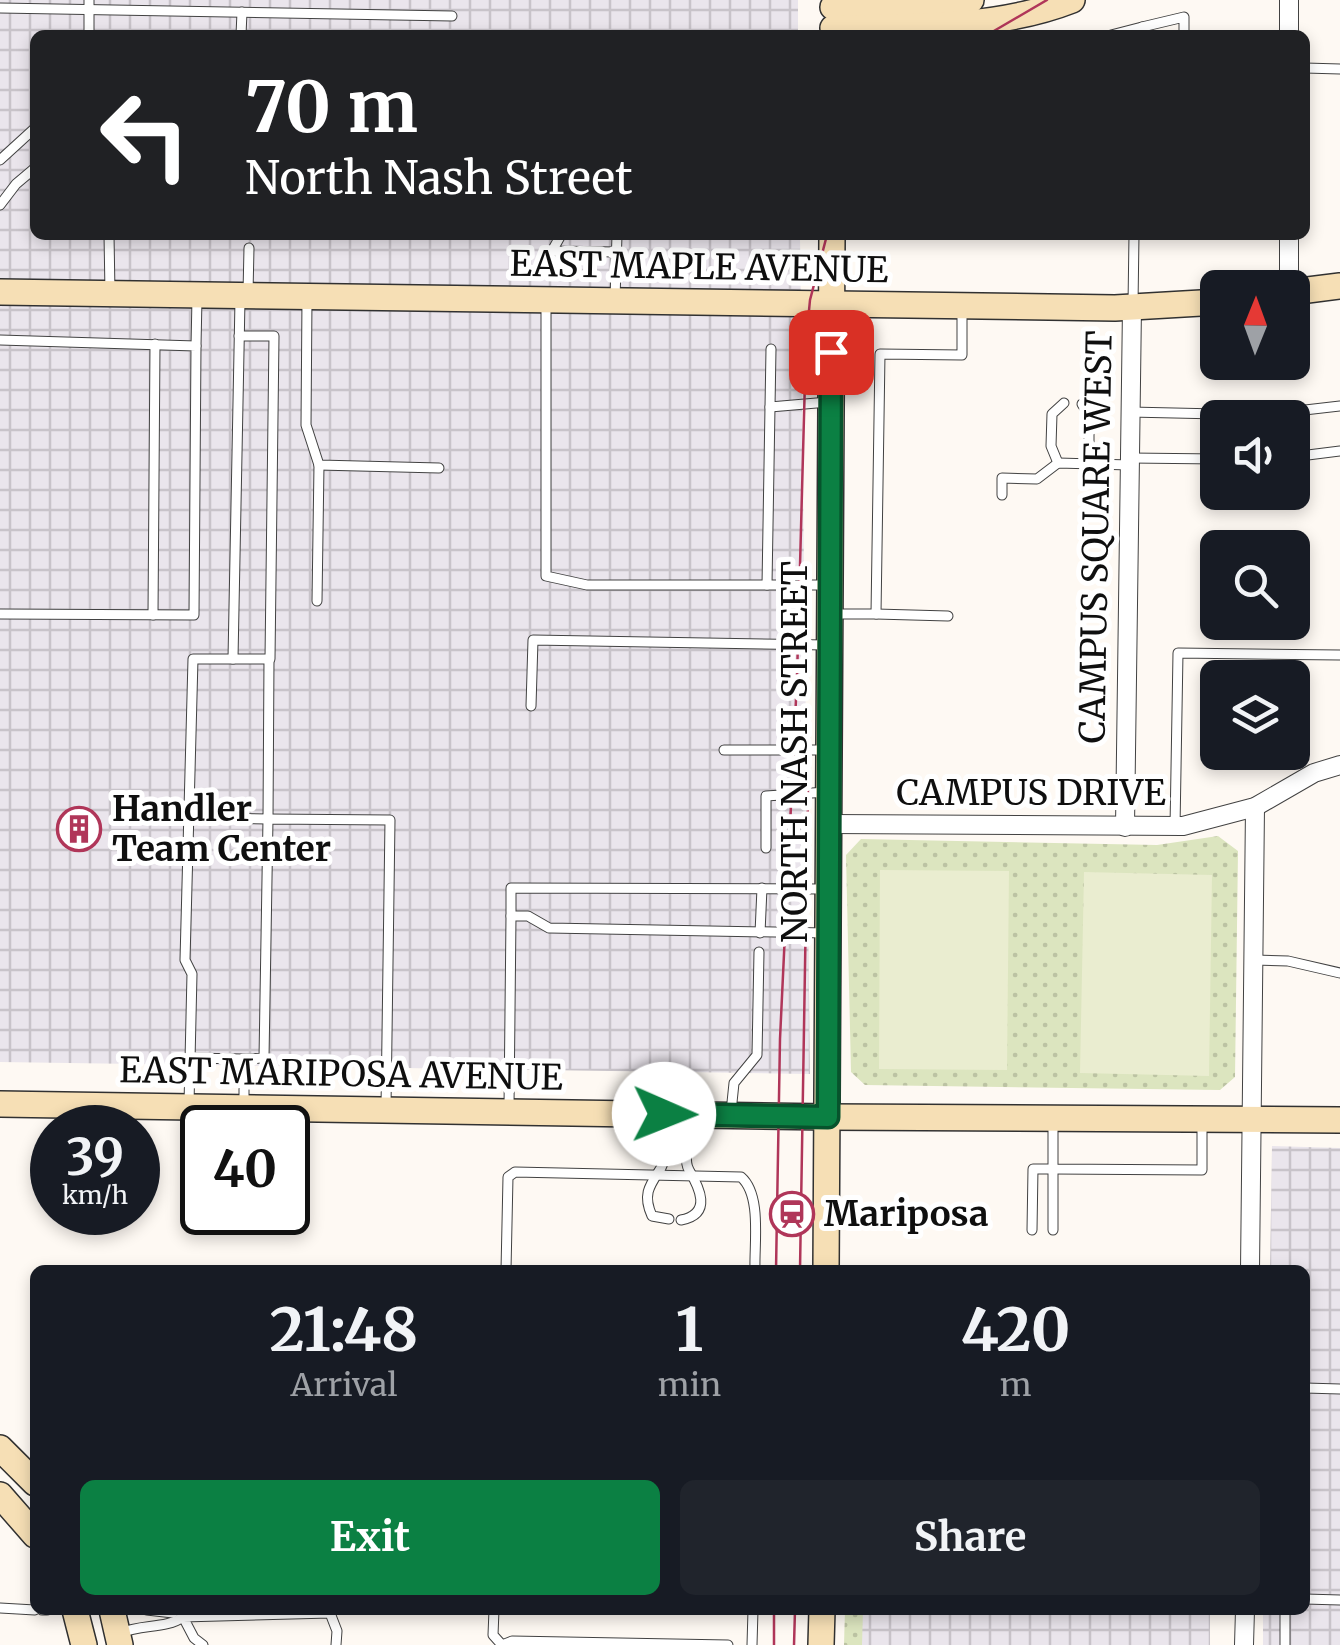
<!DOCTYPE html>
<style>
:root{--surface:#171b24;--page:#20242c;--text:#f1f3f6;--muted:#9ea1a6;--accent:#0b8043}
body{margin:0;font-family:Merriweather,serif;background:var(--page);color:var(--text);height:100vh;display:flex;flex-direction:column;font-size:38px;white-space:nowrap}
*{box-sizing:border-box;margin:0}
p{font-size:32px;color:var(--muted)}
.icon{flex:none;width:55px;height:55px;fill:none;stroke:currentColor;stroke-width:2;stroke-linecap:round;stroke-linejoin:round}
.map{position:relative;flex:1;overflow:hidden}
.side{position:absolute;left:30px;top:1265px;width:1280px;height:350px;display:flex;flex-direction:column;background:var(--surface);border-radius:15px;box-shadow:0 5px 15px #0003}
.side>*{flex:none}
.guide{position:absolute;left:30px;top:30px;width:1280px;height:210px;border-radius:15px;box-shadow:0 5px 15px #0003;background:#202124;color:#fff;overflow:hidden}
.needle{width:65px;rotate:1deg}
.buttons{position:absolute;left:1200px;top:270px;display:grid;gap:20px}
.buttons a{display:grid;place-items:center;width:110px;height:110px;border-radius:15px;background:var(--surface);box-shadow:0 5px 15px #0003;font-size:50px}
.speed{position:absolute;left:30px;top:1105px;display:flex;gap:20px;font-size:50px;font-weight:700;text-align:center}
.speed>*{display:grid;place-content:center;width:130px;height:130px;border-radius:50%;background:var(--surface);box-shadow:0 5px 15px #0003;line-height:1}
.speed small{font-size:25px;font-weight:400}
.speed .limit{border:5px solid #111;border-radius:15px;background:#fff;color:#111}
.pin{position:absolute;display:grid;place-items:center;width:85px;height:85px;color:#fff;margin:-42px;border-radius:20px;box-shadow:0 5px 15px #0006}
.me{position:absolute;width:110px;margin:-55px;rotate:91deg;stroke-linejoin:round;filter:drop-shadow(0 0 8px #0008)}
.turn{display:flex;align-items:center;gap:35px;height:210px;padding:0 50px;font-size:45px}
.turn .icon{width:130px;height:130px;stroke-width:2.5}
.turn b{display:block;font-size:70px;line-height:85px}
.eta{display:flex;justify-content:space-evenly;align-items:center;height:170px;text-align:center}
.eta b{font-size:60px;font-weight:700;line-height:70px}
.action{display:flex;gap:20px;margin-top:auto;padding:20px 50px}
.action a{flex:1;height:115px;border-radius:15px;background:var(--accent);color:#fff;font-size:40px;font-weight:700;line-height:115px;text-align:center}
.action a+a{background:var(--page);color:var(--text)}
.map>svg:first-child{display:block}
.industrial{fill:url(#industrial-grid)}
.green{fill:url(#green-dots)}
.pitch{fill:#eaedd0}
.lines{fill:none;stroke-linecap:round;stroke-linejoin:round}
.lane-casing{stroke:#424242;stroke-width:11}
.street-casing{stroke:#424242;stroke-width:20}
.secondary-casing{stroke:#313131;stroke-width:28}
.lane{stroke:#fff;stroke-width:9}
.street{stroke:#fff;stroke-width:18}
.secondary{stroke:#f6dfb5;stroke-width:25}
.tram{stroke:#b03659;stroke-width:2.5}
.route-casing{stroke:#07532c;stroke-width:25}
.route{stroke:#0b8043;stroke-width:18}
.labels{text-anchor:middle;dominant-baseline:central;stroke-width:10;stroke-linejoin:round;paint-order:stroke}
.street-label{font-size:35px;fill:#0f0f0f;stroke:#fff}
.poi-label{font-size:35px;font-weight:bold;fill:#0f0f0f;stroke:#fff;text-anchor:start}
</style>
<div class="map">
<svg width="1340" height="1645" viewBox="0 0 1340 1645">
<defs>
<pattern id="industrial-grid" width="8" height="8" patternUnits="userSpaceOnUse" patternTransform="scale(2.5)"><rect width="8" height="8" fill="#eae5ec"/><path d="M0 4h8M4 0v8" fill="none" stroke="#c8c3c9"/></pattern>
<pattern id="green-dots" width="8" height="8" patternUnits="userSpaceOnUse" patternTransform="scale(2.5)"><rect width="8" height="8" fill="#dce5bf"/><path d="M2 2h.1M6 6h.1" fill="none" stroke="#bcc3a3" stroke-width="1.8" stroke-linecap="round"/></pattern>
</defs>
<rect width="100%" height="100%" fill="#fef9f3"/>
<g class="industrial">
<path d="M0,0H798V35H35V235H800L810,1074L0,1062Z"/>
<path d="M1272,1146L1340,1148V1645H1263V1610H1305V1270H1270Z"/>
<rect x="849" y="1610" width="361" height="35"/>
</g>
<g class="green">
<path d="M1218,836L1238,851L1235,1077L1220,1090L865,1085L851,1072L846,855L861,839L1157,845Z"/>
<path d="M845,1610H863L862,1645H844Z"/>
</g>
<g class="pitch">
<path d="M880,870L1009,871L1007,1070L879,1069Z"/>
<path d="M1084,872L1212,875L1209,1076L1080,1073Z"/>
</g>
<g class="lines">
<defs>
<g id="lane">
<path d="M0,8L452,16"/>
<path d="M1142,27L1184,17V35"/>
<path d="M89,35V0"/>
<path d="M241,35L242,12"/>
<path d="M1111,35L1142,27V35"/>
<path d="M1305,68L1340,69"/>
<path d="M0,160L35,128"/>
<path d="M0,205L16,184L35,168"/>
<path d="M109,235L110,292"/>
<path d="M561,235L552,251L617,252"/>
<path d="M248,293L249,248"/>
<path d="M307,299L306,425L319,465L439,468"/>
<path d="M615,299L617,235"/>
<path d="M546,304V576L587,585H827"/>
<path d="M1133,305L1134,235"/>
<path d="M0,340L196,346L194,615L0,614"/>
<path d="M196,346L197,298"/>
<path d="M771,349L770,407L828,402"/>
<path d="M1082,404L1089,415V464"/>
<path d="M1130,412L1262,415L1340,406"/>
<path d="M1292,457L1340,451"/>
<path d="M1130,458L1218,459"/>
<path d="M1058,463L1051,446L1052,414L1064,403"/>
<path d="M1002,495V478L1037,479L1058,463L1130,465"/>
<path d="M767,585L770,407"/>
<path d="M317,601L319,465"/>
<path d="M831,614H876L880,354L962,355V309"/>
<path d="M876,614L948,616"/>
<path d="M153,615L155,344"/>
<path d="M233,659H270L274,336H239"/>
<path d="M531,706L533,640L827,645"/>
<path d="M724,750H827"/>
<path d="M189,818L268,819L269,659"/>
<path d="M1175,827L1178,653L1340,655"/>
<path d="M766,848V796L827,792"/>
<path d="M511,916V888L826,889"/>
<path d="M760,933L762,888"/>
<path d="M1254,960L1288,961L1340,973"/>
<path d="M190,1058L244,1059"/>
<path d="M189,1104L192,974L185,960L193,659H233L240,300"/>
<path d="M244,1105V1059L264,1058L268,819L390,820L386,1107"/>
<path d="M509,1107L511,916H528L549,928L826,933"/>
<path d="M731,1112L734,1083L757,1055L759,952"/>
<path d="M676,1117C676,1134 683,1133 686,1146C688,1154 684,1162 689,1170C699,1187 713,1214 681,1220"/>
<path d="M1053,1123V1169L1202,1170V1121"/>
<path d="M669,1219L652,1216C642,1194 650,1185 661,1168C665,1161 664,1150 664,1142L676,1131"/>
<path d="M1032,1230L1033,1169H1053V1230"/>
<path d="M506,1270L508,1177L515,1172L741,1177C762,1195 754,1244 755,1270"/>
<path d="M1305,1388L1340,1389"/>
<path d="M1305,1599L1340,1600"/>
<path d="M0,1608L35,1610"/>
<path d="M42,1610H47"/>
<path d="M147,1610L173,1613L177,1610"/>
<path d="M494,1610L493,1635L502,1645"/>
<path d="M121,1633C141,1624 166,1629 183,1617L181,1610"/>
<path d="M203,1645L194,1638L183,1617L330,1613L337,1631L336,1645"/>
<path d="M502,1645L512,1641L728,1645"/>
<path d="M752,1645L753,1610"/>
<path d="M1285,1645V1610"/>
</g>
<g id="street">
<path d="M1289,35V0"/>
<path d="M1289,288V235"/>
<path d="M830,824L1183,826L1255,807L1314,773L1340,765"/>
<path d="M1125,827L1132,307"/>
<path d="M1250,1270L1255,807"/>
<path d="M1244,1645L1245,1610"/>
</g>
<g id="secondary">
<path d="M833,7L919,6L971,0"/>
<path d="M833,28C911,27 998,29 1072,0"/>
<path d="M0,292L1115,308L1218,302"/>
<path d="M1292,292L1340,286"/>
<path d="M0,1104L828,1117L1340,1120"/>
<path d="M826,1270L832,235"/>
<path d="M0,1448L35,1483"/>
<path d="M0,1495L35,1535"/>
<path d="M75,1610L84,1645"/>
<path d="M112,1610L120,1645"/>
<path d="M821,1645L822,1610"/>
</g>
</defs>
<use href="#lane" class="lane-casing"/>
<use href="#street" class="street-casing"/>
<use href="#secondary" class="secondary-casing"/>
<use href="#lane" class="lane"/>
<use href="#street" class="street"/>
<use href="#secondary" class="secondary"/>
<g class="tram">
<path d="M987,35L1047,0"/>
<path d="M776,1270L780,1039L797,678L806,342L810,300L827,235"/>
<path d="M800,1270L809,725"/>
<path d="M774,1610V1645"/>
<path d="M794,1645L795,1610"/>
</g>
</g>
<g class="lines">
<defs>
<path id="route" d="M664,1114L828,1117L831,352"/>
</defs>
<use href="#route" class="route-casing"/>
<use href="#route" class="route"/>
</g>
<defs>
<symbol id="building-ring" viewBox="-11 -11 22 22"><circle r="9.5" fill="#fff" stroke="#b03659" stroke-width="1.5"/><path d="M-4-6H4V6H1V3H-1V6H-4ZM-2.5-4.3h1.7v1.8h-1.7ZM.8-4.3h1.7v1.8H.8ZM-2.5-1h1.7V.8h-1.7ZM.8-1h1.7V.8H.8Z" fill="#b03659"/></symbol>
<symbol id="station-ring" viewBox="-11 -11 22 22"><circle r="9.5" fill="#fff" stroke="#b03659" stroke-width="1.5"/><path d="M-3-6H3Q5-6 5-4V2Q5 4 3 4L4.5 6H3L1.5 4h-3L-3 6H-4.5L-3 4Q-5 4-5 2V-4Q-5-6-3-6ZM-3.5-4v3h7v-3ZM-3.5 1v1.5H-2V1ZM2 1v1.5H3.5V1Z" fill="#b03659"/></symbol>
</defs>
<g fill-rule="evenodd">
<use href="#building-ring" x="54" y="804" width="50" height="50"/>
<use href="#station-ring" x="767" y="1189" width="50" height="50"/>
</g>
<g class="labels">
<g class="street-label">
<text transform="translate(699 267) rotate(1)">EAST MAPLE AVENUE</text>
<text transform="translate(1096 537) rotate(-89)">CAMPUS SQUARE WEST</text>
<text transform="translate(795 752) rotate(-90)">NORTH NASH STREET</text>
<text x="1031" y="793">CAMPUS DRIVE</text>
<text transform="translate(341 1074) rotate(1)">EAST MARIPOSA AVENUE</text>
</g>
<g class="poi-label">
<text x="112" y="809">Handler<tspan x="112" dy="40">Team Center</tspan></text>
<text x="824" y="1214">Mariposa</text>
</g>
</g>
</svg>
<div class="buttons">
<a><svg class="needle" viewBox="-14 -14 28 28"><path d="M0-13l5 13h-10z" fill="#e53935"/><path d="M0 13l5-13h-10z" fill="#9ea1a6"/></svg></a>
<a><svg class="icon" aria-label="sound" viewBox="0 0 24 24"><path d="M4 9h4l5-4v14l-5-4H4zM17 9q2 3 0 6"/></svg></a>
<a><svg class="icon" aria-label="search" viewBox="0 0 24 24"><circle cx="10" cy="10" r="6"/><path d="M15 15l6 6"/></svg></a>
<a><svg class="icon" aria-label="layers" viewBox="0 0 24 24"><path d="M12 4l9 5-9 5-9-5zM3 14l9 5 9-5"/></svg></a>
</div>
<div class="speed"><div>39<small>km/h</small></div><div class="limit">40</div></div>
<div class="pin" style="left:831px;top:352px;background:#d93025"><svg class="icon" aria-label="arrive" viewBox="0 0 24 24"><path d="M6 21V4h12l-3 4 3 4H6"/></svg></div>
<svg class="me" style="left:664px;top:1114px" viewBox="-20 -20 40 40"><circle r="19" fill="#fff"/><path d="M0-13L10 11 0 6-10 11z" fill="#0b8043"/></svg>
<div class="guide">
<div class="turn"><svg class="icon" aria-label="left" viewBox="0 0 24 24"><path d="M17 20v-9H6M10 6l-5 5 5 5"/></svg><div><b>70 m</b>North Nash Street</div></div>
</div>
<section class="side">
<div class="eta">
<div><b>21:48</b><p>Arrival</p></div>
<div><b>1</b><p>min</p></div>
<div><b>420</b><p>m</p></div>
</div>
<div class="action"><a>Exit</a><a>Share</a></div>
</section>
</div>
